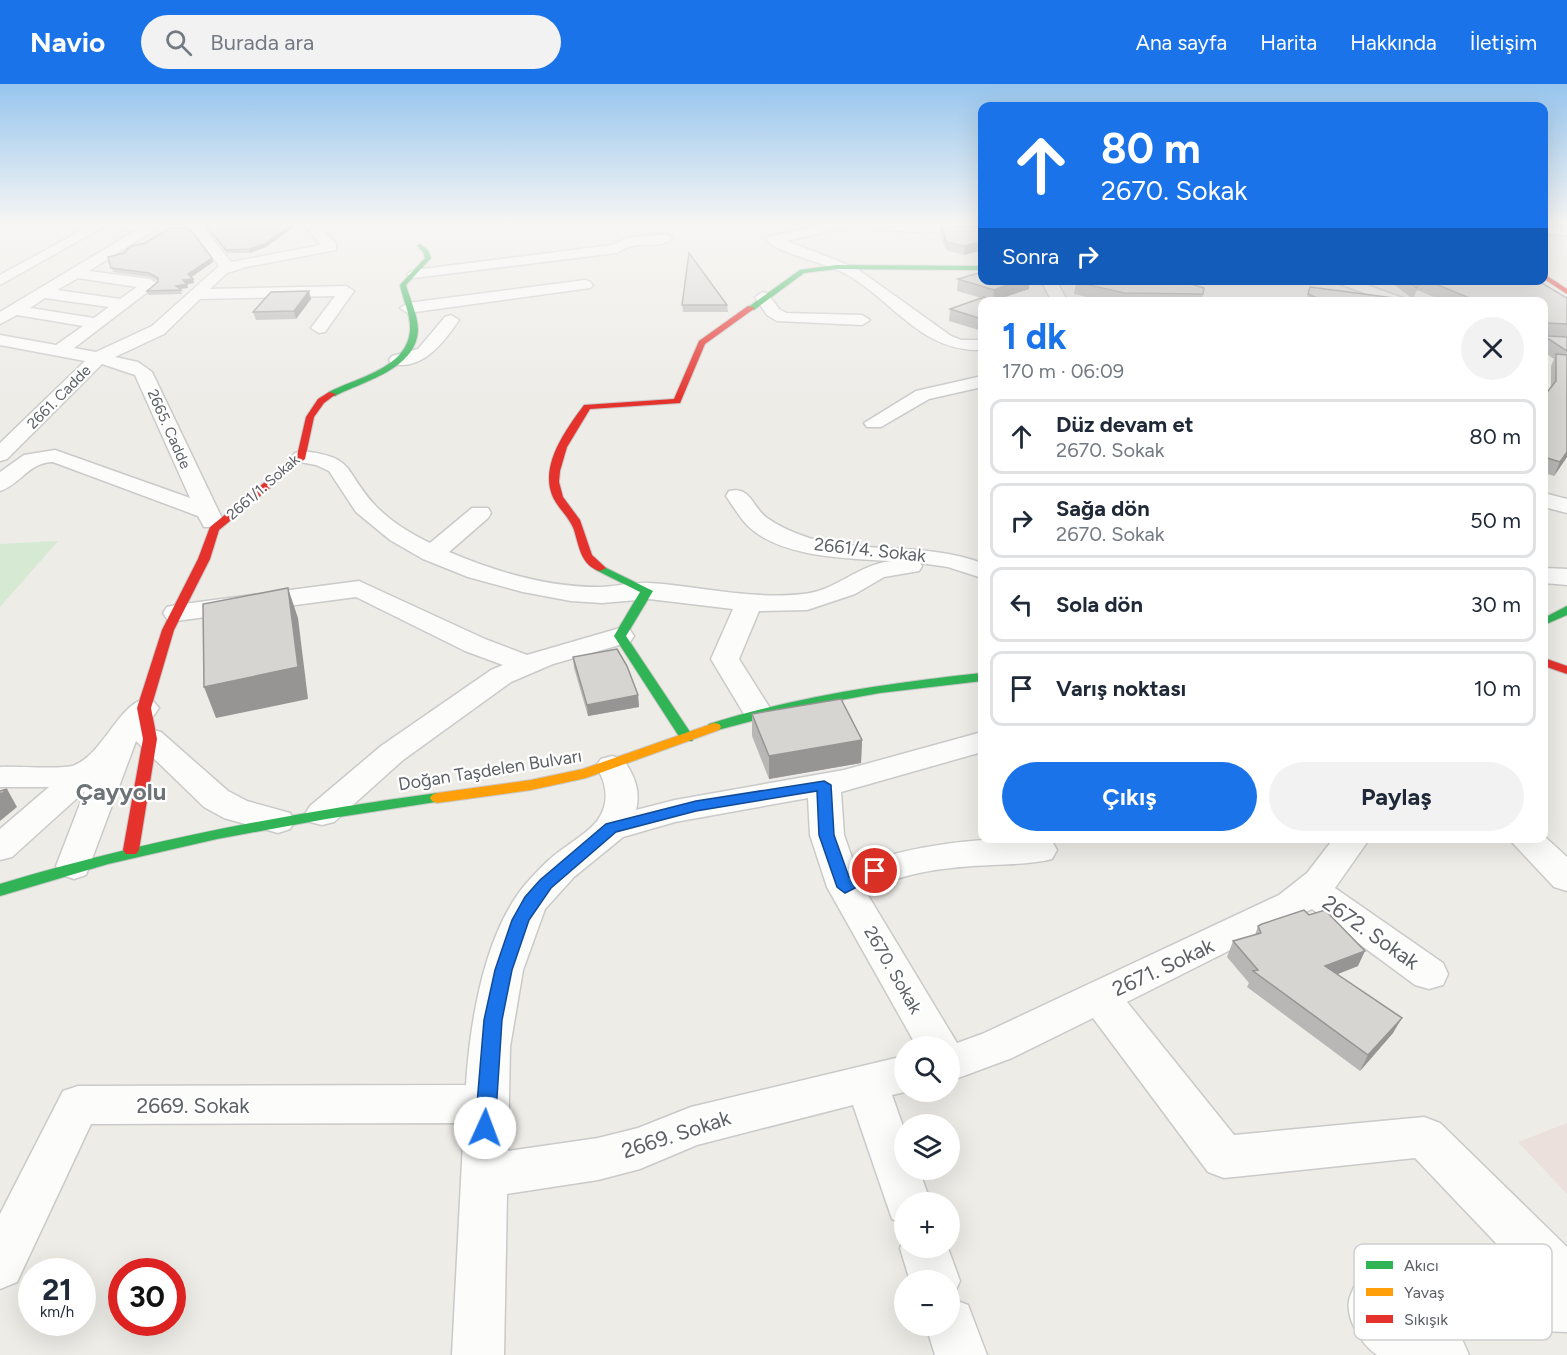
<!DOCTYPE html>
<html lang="tr">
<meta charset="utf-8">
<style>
:root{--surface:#fff;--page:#f2f2f3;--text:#1f2937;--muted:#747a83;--line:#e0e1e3;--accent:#1a73e8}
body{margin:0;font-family:Figtree,sans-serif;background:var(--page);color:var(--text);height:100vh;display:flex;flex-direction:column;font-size:22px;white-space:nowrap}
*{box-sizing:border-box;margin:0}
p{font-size:20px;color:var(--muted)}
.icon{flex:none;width:33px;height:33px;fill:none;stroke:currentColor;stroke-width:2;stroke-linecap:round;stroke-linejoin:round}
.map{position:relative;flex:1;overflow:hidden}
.panel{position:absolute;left:978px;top:213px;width:570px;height:546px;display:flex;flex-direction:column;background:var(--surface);border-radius:12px;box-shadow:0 6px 24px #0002}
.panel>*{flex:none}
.hud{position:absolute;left:978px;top:18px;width:570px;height:183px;border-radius:12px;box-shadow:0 6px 24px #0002;background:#1a73e8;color:#fff;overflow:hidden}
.fabs{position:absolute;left:894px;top:952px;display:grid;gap:12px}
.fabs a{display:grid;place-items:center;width:66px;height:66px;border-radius:50%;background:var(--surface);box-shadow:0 6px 24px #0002;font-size:30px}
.speed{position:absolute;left:18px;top:1174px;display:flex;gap:12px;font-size:30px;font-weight:700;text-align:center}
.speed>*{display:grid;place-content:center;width:78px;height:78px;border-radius:50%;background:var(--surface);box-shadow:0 6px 24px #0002;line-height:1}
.speed small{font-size:15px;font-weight:400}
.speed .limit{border:9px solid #d22;background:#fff;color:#111}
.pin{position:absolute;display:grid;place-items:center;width:51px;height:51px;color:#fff;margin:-26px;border:3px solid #fff;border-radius:50%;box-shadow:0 2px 6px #0007}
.me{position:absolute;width:66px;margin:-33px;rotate:2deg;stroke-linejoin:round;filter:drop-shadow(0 0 4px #0008)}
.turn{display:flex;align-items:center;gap:21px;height:126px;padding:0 24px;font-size:27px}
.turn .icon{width:78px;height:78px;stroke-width:2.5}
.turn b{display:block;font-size:42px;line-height:51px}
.then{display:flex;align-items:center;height:57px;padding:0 24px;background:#0003;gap:12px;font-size:22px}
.round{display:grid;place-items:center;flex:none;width:63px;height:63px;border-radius:32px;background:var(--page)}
.head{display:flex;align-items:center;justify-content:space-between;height:102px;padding:0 24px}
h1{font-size:36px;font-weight:700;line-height:45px;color:var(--accent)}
.primary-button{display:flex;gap:12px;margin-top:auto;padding:12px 24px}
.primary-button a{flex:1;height:69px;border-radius:36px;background:var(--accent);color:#fff;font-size:24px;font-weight:700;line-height:69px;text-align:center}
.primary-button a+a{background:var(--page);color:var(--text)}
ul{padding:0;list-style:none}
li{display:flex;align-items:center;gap:18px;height:75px;margin:0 12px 9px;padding:0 12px;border:3px solid var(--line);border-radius:12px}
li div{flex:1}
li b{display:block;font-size:22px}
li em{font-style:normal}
header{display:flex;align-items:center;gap:36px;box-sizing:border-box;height:84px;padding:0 30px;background:var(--accent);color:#fff}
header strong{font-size:28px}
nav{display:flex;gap:33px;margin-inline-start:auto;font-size:21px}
.search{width:420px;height:54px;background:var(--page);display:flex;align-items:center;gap:15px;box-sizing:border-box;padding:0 21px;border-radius:33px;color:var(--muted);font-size:22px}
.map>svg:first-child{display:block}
.medical{fill:#ece0dc}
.green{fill:#d6e9d3}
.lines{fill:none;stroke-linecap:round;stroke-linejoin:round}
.street-casing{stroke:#c9cac9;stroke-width:3}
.fast-casing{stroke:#c8c8c8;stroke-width:2}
.slow-casing{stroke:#c8c8c8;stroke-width:2}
.jam-casing{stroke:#c8c8c8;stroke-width:2}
.street{fill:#fcfcfb;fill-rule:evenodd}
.fast{fill:#30b455;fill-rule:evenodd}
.slow{fill:#ff9f0a;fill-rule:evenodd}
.jam{fill:#e5322d;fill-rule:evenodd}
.wall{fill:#b8b7b5}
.shaded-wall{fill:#969593}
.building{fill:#d6d5d2;stroke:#969593;stroke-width:1.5}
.route{fill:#1a73e8;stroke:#114b97;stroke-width:1.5}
.labels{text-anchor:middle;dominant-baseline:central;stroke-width:4.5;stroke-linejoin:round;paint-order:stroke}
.far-street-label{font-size:15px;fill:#5d6165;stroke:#fff}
.street-label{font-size:18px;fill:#5d6165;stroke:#fff}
.near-street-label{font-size:21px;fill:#5d6165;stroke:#fff}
.district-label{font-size:24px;font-weight:bold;fill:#6e7377;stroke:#fff}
.key{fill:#fff;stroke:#ced0d1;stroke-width:1.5}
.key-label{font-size:16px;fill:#5d6165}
</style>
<header>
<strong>Navio</strong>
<div class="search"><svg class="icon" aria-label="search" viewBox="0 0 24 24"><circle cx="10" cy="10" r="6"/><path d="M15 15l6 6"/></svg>Burada ara</div>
<nav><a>Ana sayfa</a><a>Harita</a><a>Hakkında</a><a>İletişim</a></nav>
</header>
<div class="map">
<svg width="1567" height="1271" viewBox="0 0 1567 1271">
<rect width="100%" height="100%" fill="#edece7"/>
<path class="medical" d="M1567,1039V1110L1518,1058Z"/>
<path class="green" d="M58,457L0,523V460Z"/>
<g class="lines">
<defs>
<g id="street">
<path d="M95,139H110L0,201V191Z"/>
<path d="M139,139H212L211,142L203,143L231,178L321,161L303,139H316L336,160V166L246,183L227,189L210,205L346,202L354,207L325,248L319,249L311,244L335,212L200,215L164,250L115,273L138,278L152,288L219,428L224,438L220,443H204L198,432L53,378C29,378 20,401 0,407V388L24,371L55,366L190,414L135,291L102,280L7,375L0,377V359L85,277L0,261V251L56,261L83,242L17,231L0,240V228L135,147L124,146V140ZM190,144L219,182L152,242L96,268L74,264L158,200L150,195L89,187L154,146ZM78,194L137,203L120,215L57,206ZM45,214L109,223L94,234L30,224Z"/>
<path d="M830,139H851L850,142L787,157L856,184L951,252L961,256H982V266C921,268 895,218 846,190C827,179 779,170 766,156L768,153Z"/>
<path d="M859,139L982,140V148C961,148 871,151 859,139Z"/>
<path d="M1544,142L1567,143V151L1544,150Z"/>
<path d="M665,150L672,154C660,166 643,157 629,163C624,164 621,168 616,169L414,194L407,190L414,186L612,161L627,154Z"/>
<path d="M585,196L590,198L593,201L590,204L408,229L400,224L408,219Z"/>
<path d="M1041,196H1056L1068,218H1052Z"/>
<path d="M1329,196H1353L1414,218H1389Z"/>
<path d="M763,208L768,210L779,225L786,229L862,231L870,236L862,241L777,237L767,231L755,213Z"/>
<path d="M451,231L459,236C444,258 423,287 392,280L389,276L392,272L418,265L445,233Z"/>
<path d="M982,292V303L929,315L881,343H867L864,339L916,307Z"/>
<path d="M302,367C355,373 343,385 373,419C388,436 409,449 430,459L472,424H488L491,429L488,434L449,468C496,488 548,503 599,503C615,503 632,498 649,499C700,502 750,516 803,510C836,507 857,481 891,477C848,474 781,474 748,442C740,434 733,422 726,412L729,407C751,402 752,423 767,434C780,443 794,449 809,454C866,470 925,458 982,479V494L948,483L920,479L922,482L919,487L884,493L855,510L807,526L759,527L739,575L773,629L769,635L758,638L747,635L711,575L733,525L649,515L602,519L571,517L523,508L468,493L423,475L390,456L356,428L329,387L316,381L295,377L292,373L295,369Z"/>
<path d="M1544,409L1567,415V429L1544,423Z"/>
<path d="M1544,484L1567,485V501L1544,499Z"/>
<path d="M359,497L485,555L527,571L620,544L630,546L634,552L630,558L553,580L511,598L403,676L334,738L322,741L310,738L305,730L310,722L381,662L491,586L503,581L465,567L356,513L176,537L167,535L163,529L167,523L176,521Z"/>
<path d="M144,615L154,618L159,624L143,647L150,645L161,648L228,707L247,717L290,729L295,737L290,745L278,749L224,734L204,723L136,657L86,791L74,795L62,791L56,782L85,707L12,773L0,776V745L49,703H0V683C14,682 65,686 75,681C103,669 118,622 144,615Z"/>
<path d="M982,648V668L841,708L844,751L855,782C916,760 978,754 1042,754L1052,757L1057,766L1052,775C1033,780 1012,780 992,781C948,783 905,787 866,808L957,959L982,950L1279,811L1307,789L1334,754H1370L1335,804L1443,879L1448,890L1443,901L1429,905L1415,901L1312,825L1127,918L1234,1051L1424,1033L1440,1039L1567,1163V1248L1507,1246L1407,1231L1418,1237L1461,1253L1469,1271H1377C1362,1261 1346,1236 1349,1217C1350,1211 1354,1204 1356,1198C1373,1190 1388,1181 1407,1181L1507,1196L1532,1197L1415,1074L1224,1094L1208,1088L1093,934L1012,974L950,997V963H917L827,803L810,751L808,714L675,738L623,753L574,793L545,825L523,886L510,963L508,1067L598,1054L638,1044L691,1023L904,972L905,1008L892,1011L904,1045V1086H919L931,1119H904V1140L892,1135L853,1021L697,1061L640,1085L598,1096L507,1110L504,1271H452L464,1039L91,1040L17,1198L0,1205V1130L63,1007L78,1002L466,1001C470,937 485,842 531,794C537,788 543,781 550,775C563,763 591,748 599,734C610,717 606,698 596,682L601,675L612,672L623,675C634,691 641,706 636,726L675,716L844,686Z"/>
<path d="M1544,752L1567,773V807L1554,803L1508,754H1544Z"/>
<path d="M904,1153V1164H948L960,1197L952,1215L968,1221L987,1271H935L926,1242H950V1197H910L900,1164Z"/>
</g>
<g id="fast">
<path d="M420,160L428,166L431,174L406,201C410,216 418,231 418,246C416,286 363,297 335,312H329V308C356,294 408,284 410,246C411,231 403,216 400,201L425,174L423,168L417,162Z"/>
<path d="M836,181L982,182V186L836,185L804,189L754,226L747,224L800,186Z"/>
<path d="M600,481L653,507L626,552L694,654L692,657H682L614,552L640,508L596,486L594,484Z"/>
<path d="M1567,522V531L1544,541V534Z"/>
<path d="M982,589V597L880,609L813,621L714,647L707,643L709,640C798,612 889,599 982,589Z"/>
<path d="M437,709L442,711L444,714L442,717L326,735L217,755L108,780L0,812V800C143,757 289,729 437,709Z"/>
</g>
<path id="slow" d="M714,639L719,640L721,643L719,646L586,694L531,706L437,719L432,717L430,714L432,711L437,709L531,696L583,685Z"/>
<g id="jam">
<path d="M1544,190L1567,205V210L1544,195Z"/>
<path d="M748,222L755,224L705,260L680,319L590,325L567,363L560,387L559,398L563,413L580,436L592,471L606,484L600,487C581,482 579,462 574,446C569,432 557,424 552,411C540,380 567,344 584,321L674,315L699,257Z"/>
<path d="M329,308L336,310L324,319L314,333L305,375L219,446L210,475L174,546L151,624L157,655L139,766L136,770H126L123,766L143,655L137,624L162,546L198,475L210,443L297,372L306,333L318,315Z"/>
<path d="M1544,574L1567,582V590L1544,582Z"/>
</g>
</defs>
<use href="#street" class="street-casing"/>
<use href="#fast" class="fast-casing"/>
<use href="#slow" class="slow-casing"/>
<use href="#jam" class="jam-casing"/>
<use href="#street" class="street"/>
<use href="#fast" class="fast"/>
<use href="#slow" class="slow"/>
<use href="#jam" class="jam"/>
</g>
<g class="wall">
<path d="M258,139H294L295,142L266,163L250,169H227L208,146L207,142Z"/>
<path d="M941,142H982V166L964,171L946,166L940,151Z"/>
<path d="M145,159L212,174L213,178L191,193L194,199L187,200L188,204L180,205L182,210L148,211L147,207L158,197L150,193L113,188L108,173L124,169Z"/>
<path d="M958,195L1029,205L995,216L982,218V247L949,237L950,225L982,214L957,207Z"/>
<path d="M1388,196H1537L1567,214V252H1548L1567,253V373L1554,392L1544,389V312L1551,304V282L1554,275L1544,268V218H1446L1417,206L1413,215Z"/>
<path d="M1076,198L1203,210L1202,218H1107L1074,210Z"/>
<path d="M1310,203L1401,218H1306Z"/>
<path d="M309,207L311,215L296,235L256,236L253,228Z"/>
<path d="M682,221H727L728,228H683Z"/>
<path d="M573,573L638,611L639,623L588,632L574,584Z"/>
<path d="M752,630L862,656L861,679L769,695L752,652Z"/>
<path d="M1258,842L1358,882L1337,890L1393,949L1360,987L1247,903L1249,899L1227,873L1233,857L1255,851Z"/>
</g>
<g class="shaded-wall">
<path d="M294,139L295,142L266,163L250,169L249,165Z"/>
<path d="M982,157V166L964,171L965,162Z"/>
<path d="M212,174L213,178L190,194L188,190Z"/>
<path d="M193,195L194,199L187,200L188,204L177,205L176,202L183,196Z"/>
<path d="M1021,196H1030L1029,205L993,217L994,206Z"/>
<path d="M309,207L311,215L296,235L294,227Z"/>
<path d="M1567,368V373L1554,392L1560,378Z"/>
<path d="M288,504L298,534L308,615L216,634L204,603Z"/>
<path d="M638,611L639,623L588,632L587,621Z"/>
<path d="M862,656L861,679L769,695V672Z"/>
<path d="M7,705L17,723L0,737V711Z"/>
<path d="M1365,867L1358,882L1318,898L1325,882Z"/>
<path d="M1402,934L1393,949L1360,987L1368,971Z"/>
</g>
<g class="building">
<path d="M220,139H294L265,160L249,165L226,166L207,142Z"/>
<path d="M941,142H982V157L965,162L946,158Z"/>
<path d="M170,144H189L212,174L188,190L193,195L183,196L187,200L176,202L181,206L147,207L158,198V194L149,189L111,184L108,173L124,169L131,162L145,159Z"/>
<path d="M689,169L727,221H682Z"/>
<path d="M982,188V196H1021L994,206L958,195Z"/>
<path d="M1084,196H1178L1204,204L1203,210L1124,209L1076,198Z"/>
<path d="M1407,196H1419L1417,204Z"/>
<path d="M1426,196H1537L1567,214V240L1547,239L1548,252L1567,253V267L1544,252V218H1502L1500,215L1499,218H1479Z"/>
<path d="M1310,203L1402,215L1399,218H1327L1308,210Z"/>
<path d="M309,207L294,227L253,228L271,208Z"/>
<path d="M984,213L998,218H982V235L950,225Z"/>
<path d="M1556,270L1567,271V368L1560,378L1544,373V312L1556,297Z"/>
<path d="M288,504L298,583L204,603L203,520Z"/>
<path d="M617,565L627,582L638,611L587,621L573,573Z"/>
<path d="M841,615L862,656L769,672L752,630Z"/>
<path d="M7,705L0,711V707Z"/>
<path d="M1304,826L1309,831L1325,826L1365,867L1325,882L1402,934L1368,971L1253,887L1258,886L1233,857L1261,849L1258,842L1262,840Z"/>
</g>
<linearGradient id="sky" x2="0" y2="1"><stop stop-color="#97c5ee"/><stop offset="0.44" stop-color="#f7f6f4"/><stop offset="1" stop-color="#f7f6f4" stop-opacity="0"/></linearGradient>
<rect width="1567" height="316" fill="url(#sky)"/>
<path class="route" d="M824,697L831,701L834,751L849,793L875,781L883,787L881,791L845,809L837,803L819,751L817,707L696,727L616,748L551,804L529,836L512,886L502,936L495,1044L492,1051L485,1053L478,1051L475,1044L484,936L495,886L512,836L525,813L540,796L606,740L696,717Z"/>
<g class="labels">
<g class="far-street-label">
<text transform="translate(59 313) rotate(-45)">2661. Cadde</text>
<text transform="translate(169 345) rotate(66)">2665. Cadde</text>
<text transform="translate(263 403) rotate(-41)">2661/1. Sokak</text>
</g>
<g class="street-label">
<text transform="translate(870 466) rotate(6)">2661/4. Sokak</text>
<text transform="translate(490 686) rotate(-9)">Doğan Taşdelen Bulvarı</text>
<text transform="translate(893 886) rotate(60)">2670. Sokak</text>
</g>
<g class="near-street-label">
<text transform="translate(1371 848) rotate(35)">2672. Sokak</text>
<text transform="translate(1163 883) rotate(-25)">2671. Sokak</text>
<text x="193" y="1021">2669. Sokak</text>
<text transform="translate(676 1050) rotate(-18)">2669. Sokak</text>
</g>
<g class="district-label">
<text x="121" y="707">Çayyolu</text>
</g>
</g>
<rect x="1354" y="1160" width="198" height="96" rx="9" class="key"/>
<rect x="1366" y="1177" width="27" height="8" fill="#30b455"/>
<rect x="1366" y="1204" width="27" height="8" fill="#ff9f0a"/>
<rect x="1366" y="1231" width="27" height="8" fill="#e5322d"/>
<g class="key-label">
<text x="1404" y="1187">Akıcı</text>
<text x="1404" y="1214">Yavaş</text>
<text x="1404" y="1241">Sıkışık</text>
</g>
</svg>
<div class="fabs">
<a><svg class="icon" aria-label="search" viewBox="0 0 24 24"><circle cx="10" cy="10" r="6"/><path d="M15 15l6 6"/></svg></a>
<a><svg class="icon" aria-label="layers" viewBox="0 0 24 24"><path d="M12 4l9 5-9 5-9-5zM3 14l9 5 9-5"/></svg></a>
<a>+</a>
<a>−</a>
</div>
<div class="speed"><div>21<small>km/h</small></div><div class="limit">30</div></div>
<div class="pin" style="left:875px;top:787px;background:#d93025"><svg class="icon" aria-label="arrive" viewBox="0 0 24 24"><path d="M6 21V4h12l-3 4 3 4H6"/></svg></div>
<svg class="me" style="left:485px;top:1044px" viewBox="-20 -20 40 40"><circle r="19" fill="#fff"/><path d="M0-13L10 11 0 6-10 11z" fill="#1a73e8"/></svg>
<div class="hud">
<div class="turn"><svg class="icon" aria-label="ahead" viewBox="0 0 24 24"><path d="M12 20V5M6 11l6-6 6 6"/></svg><div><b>80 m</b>2670. Sokak</div></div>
<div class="then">Sonra<svg class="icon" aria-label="right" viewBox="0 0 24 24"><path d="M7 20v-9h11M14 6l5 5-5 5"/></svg></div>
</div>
<section class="panel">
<div class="head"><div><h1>1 dk</h1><p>170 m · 06:09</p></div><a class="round"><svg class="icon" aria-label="close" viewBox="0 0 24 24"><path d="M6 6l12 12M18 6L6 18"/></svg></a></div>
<ul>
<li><svg class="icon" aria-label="ahead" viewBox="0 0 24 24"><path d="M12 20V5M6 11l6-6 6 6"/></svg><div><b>Düz devam et</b><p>2670. Sokak</p></div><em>80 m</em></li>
<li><svg class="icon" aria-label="right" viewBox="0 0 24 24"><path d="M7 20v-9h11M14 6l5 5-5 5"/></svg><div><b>Sağa dön</b><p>2670. Sokak</p></div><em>50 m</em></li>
<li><svg class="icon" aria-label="left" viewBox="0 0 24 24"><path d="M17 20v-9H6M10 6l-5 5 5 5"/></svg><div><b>Sola dön</b></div><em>30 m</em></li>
<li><svg class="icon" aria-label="arrive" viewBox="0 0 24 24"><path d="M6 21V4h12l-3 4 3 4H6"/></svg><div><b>Varış noktası</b></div><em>10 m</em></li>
</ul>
<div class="primary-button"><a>Çıkış</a><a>Paylaş</a></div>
</section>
</div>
